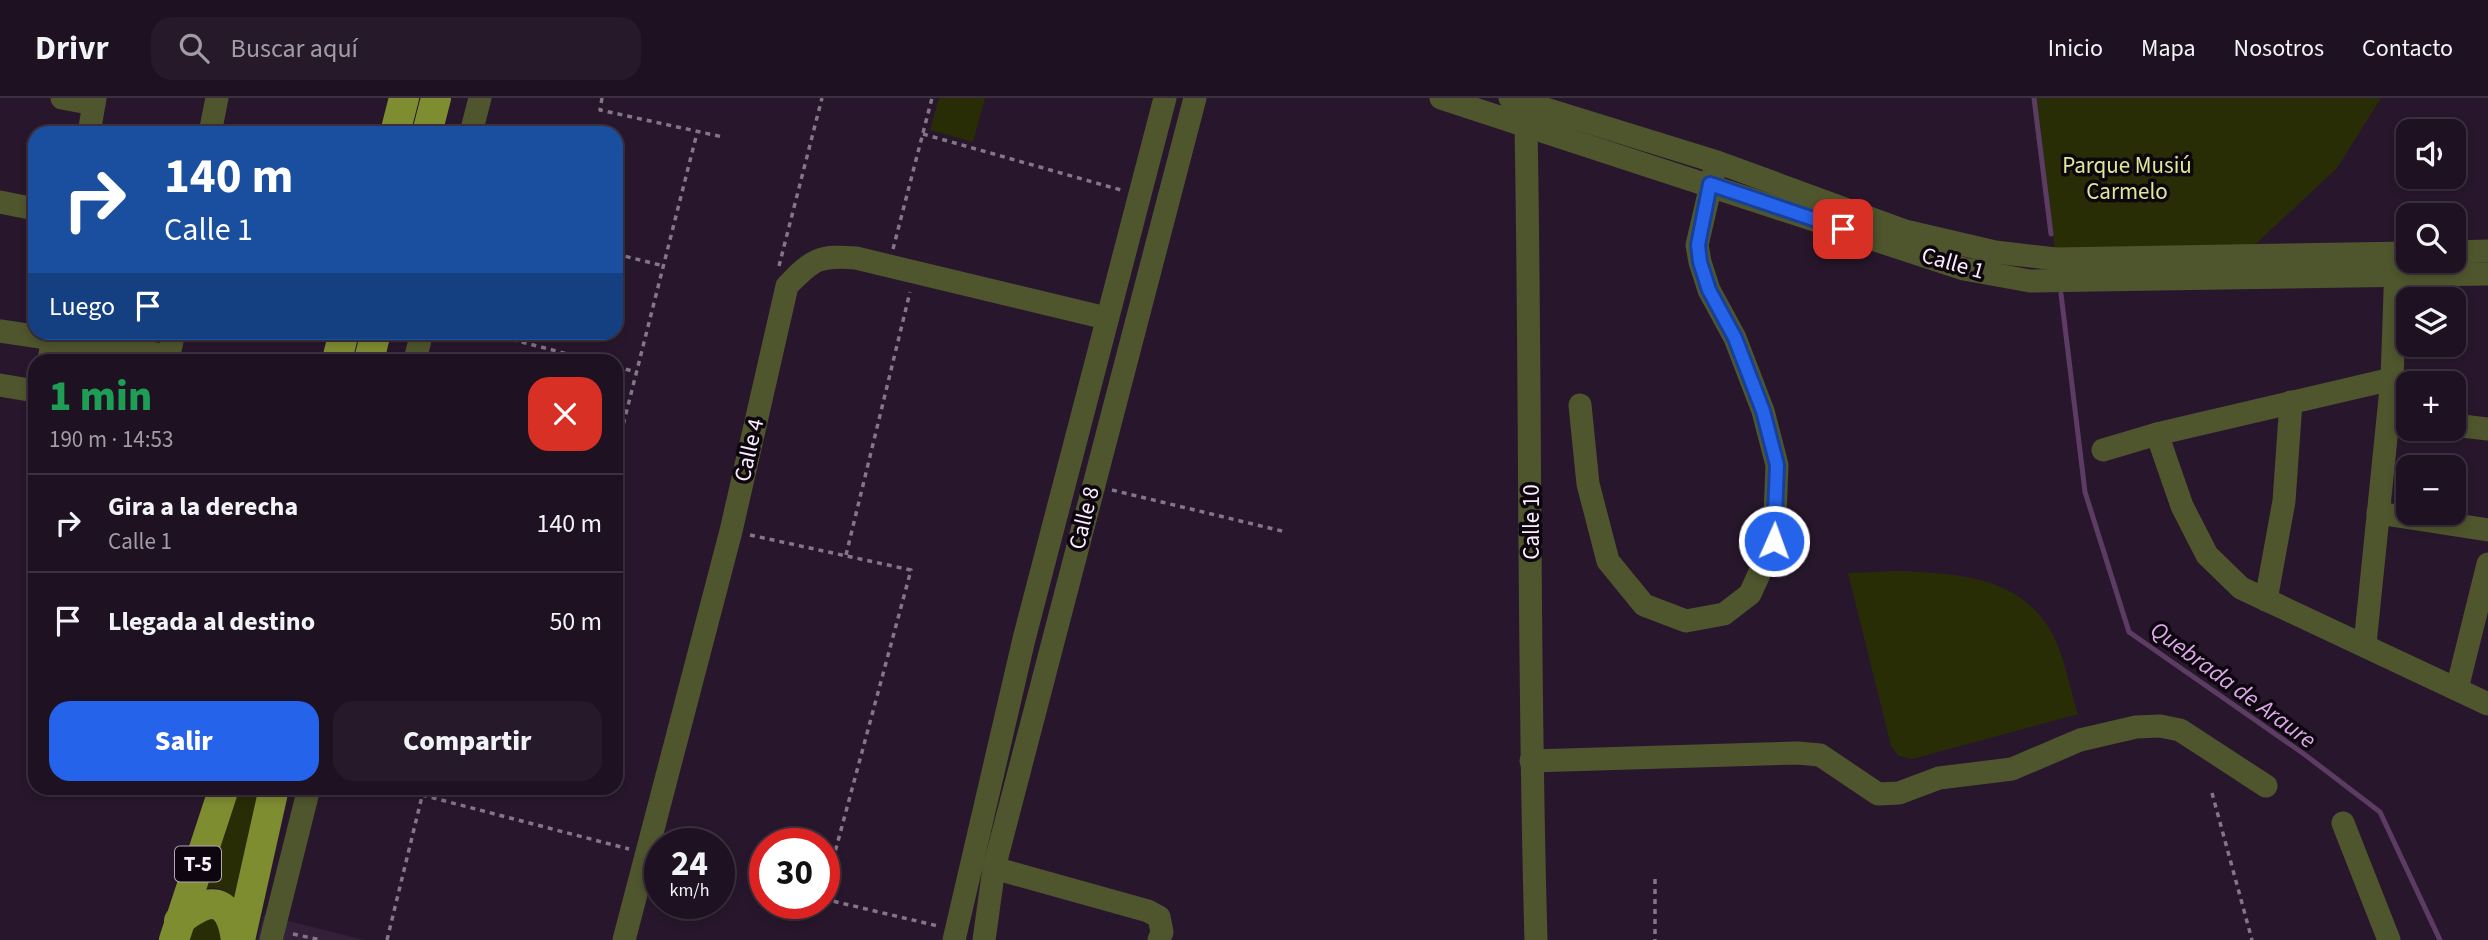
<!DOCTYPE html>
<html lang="es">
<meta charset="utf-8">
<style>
:root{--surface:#1e1121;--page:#261a2a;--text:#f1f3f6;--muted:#a19da5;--line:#3c313f;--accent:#2563eb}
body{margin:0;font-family:"Source Sans 3",sans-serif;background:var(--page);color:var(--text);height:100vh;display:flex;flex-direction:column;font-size:26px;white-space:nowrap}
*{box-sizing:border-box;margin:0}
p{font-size:23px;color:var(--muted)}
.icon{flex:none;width:38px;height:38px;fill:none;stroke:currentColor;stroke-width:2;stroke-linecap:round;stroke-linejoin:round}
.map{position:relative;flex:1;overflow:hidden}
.drawer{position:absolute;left:28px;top:256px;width:595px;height:441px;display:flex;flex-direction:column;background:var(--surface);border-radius:21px;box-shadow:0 4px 10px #0003,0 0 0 2px var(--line)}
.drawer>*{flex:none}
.guide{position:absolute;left:28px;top:28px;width:595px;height:214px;border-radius:21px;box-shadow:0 4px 10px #0003,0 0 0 2px var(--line);background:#1a4fa0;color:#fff;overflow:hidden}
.buttons{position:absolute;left:2396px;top:21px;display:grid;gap:14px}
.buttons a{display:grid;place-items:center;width:70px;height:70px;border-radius:14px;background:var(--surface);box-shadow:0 4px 10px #0003,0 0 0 2px var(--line);font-size:35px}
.speed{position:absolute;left:644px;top:730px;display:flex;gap:14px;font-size:35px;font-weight:700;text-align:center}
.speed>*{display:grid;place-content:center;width:91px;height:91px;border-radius:50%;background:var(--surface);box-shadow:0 4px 10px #0003,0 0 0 2px var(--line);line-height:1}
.speed small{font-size:18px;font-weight:400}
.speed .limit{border:10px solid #d22;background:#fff;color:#111}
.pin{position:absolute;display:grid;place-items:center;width:60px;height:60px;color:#fff;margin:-30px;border-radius:14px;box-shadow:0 4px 10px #0006}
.me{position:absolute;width:77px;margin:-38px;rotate:2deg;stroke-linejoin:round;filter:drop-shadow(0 0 5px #0008)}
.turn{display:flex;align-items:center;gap:24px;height:147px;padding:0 21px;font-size:32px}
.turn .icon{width:91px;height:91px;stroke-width:2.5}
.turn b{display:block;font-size:49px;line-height:60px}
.then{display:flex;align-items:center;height:66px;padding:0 21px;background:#0003;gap:14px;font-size:26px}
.round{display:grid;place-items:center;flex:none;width:74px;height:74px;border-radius:21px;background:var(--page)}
.summary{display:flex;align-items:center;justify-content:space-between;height:119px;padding:0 21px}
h1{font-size:42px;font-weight:800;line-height:52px;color:#1e9e55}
.action{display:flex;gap:14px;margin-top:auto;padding:14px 21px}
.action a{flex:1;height:80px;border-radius:21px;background:var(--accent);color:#fff;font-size:28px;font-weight:800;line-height:80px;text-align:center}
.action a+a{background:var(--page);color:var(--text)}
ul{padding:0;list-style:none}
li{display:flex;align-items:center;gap:21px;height:98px;padding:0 21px;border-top:2px solid var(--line)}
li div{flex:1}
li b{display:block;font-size:26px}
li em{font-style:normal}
header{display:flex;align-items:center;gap:42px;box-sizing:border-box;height:98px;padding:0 35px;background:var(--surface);border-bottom:2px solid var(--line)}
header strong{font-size:33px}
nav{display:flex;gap:38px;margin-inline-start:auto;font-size:24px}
.search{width:490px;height:63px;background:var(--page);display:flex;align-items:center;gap:18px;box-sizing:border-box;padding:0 24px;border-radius:21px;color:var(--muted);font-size:26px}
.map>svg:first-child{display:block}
.built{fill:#35203a}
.green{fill:#282d06}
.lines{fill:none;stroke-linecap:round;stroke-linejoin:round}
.stream{stroke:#5d3c64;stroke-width:5}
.path{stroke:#847587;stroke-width:3.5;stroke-dasharray:5 5;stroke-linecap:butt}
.minor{stroke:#4f562d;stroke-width:23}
.major{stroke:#7f8d31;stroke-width:30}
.route-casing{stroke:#184099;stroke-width:18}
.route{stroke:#2563eb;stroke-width:12}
.labels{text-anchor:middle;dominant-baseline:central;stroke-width:7;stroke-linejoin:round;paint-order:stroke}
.shield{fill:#0d060f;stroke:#b3a8b6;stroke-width:2}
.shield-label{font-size:21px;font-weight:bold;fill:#faeefd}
.park-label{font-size:23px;fill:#dbea98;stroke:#0d060f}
.street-label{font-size:23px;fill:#faeefd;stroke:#0d060f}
.water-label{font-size:24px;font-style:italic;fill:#dea9ea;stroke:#0d060f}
</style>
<header>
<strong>Drivr</strong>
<div class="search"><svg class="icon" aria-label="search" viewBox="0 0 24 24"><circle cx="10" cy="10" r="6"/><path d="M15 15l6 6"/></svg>Buscar aquí</div>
<nav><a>Inicio</a><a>Mapa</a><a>Nosotros</a><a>Contacto</a></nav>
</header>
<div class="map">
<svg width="2488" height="842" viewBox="0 0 2488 842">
<rect width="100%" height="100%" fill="#28172c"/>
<path class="built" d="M264,817L364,842H257Z"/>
<g class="green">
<path d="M939,0H985L973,44L930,32Z"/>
<path d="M2035,0H2381L2337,70L2243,158L2056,161Z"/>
<path d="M1900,473C1959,476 2023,478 2054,539C2065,562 2070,591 2078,616L1912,661L1899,658L1891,648L1848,475Z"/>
<path d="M231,690H260L236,803C226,790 217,788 201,791Z"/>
<path d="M210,818L222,827L226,842H186L190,825Z"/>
</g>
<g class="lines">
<g class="stream">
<path d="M2034,0L2051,136"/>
<path d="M2061,196L2085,394L2129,534L2304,656L2380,714L2440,842"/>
</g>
<g class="path">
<path d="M602,0L600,12L723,39"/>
<path d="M923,36L1121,92"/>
<path d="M893,151L932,0"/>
<path d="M616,156L664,168"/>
<path d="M779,168L822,0"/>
<path d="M483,234L591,262"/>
<path d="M616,269L637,274"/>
<path d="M616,355L697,35"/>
<path d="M1112,392L1286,434"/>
<path d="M750,437L911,472L824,795"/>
<path d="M846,457L910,194"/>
<path d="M2212,695L2252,842"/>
<path d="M422,697L629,751"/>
<path d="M1655,781V842"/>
<path d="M824,801L938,828"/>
<path d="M293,836L321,842"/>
<path d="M387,842L424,690"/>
</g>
<g class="minor">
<path d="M62,0L94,6"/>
<path d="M1441,0L1964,171L2030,183L2488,176"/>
<path d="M1510,0L1717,64L1905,133L1995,154L2056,161L2408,155"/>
<path d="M1530,13L1526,27C1531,299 1528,570 1536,842"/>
<path d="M89,35L95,0"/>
<path d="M210,35L217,0"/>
<path d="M471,35L480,0"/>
<path d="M0,104L35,111"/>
<path d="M2454,154L2488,153"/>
<path d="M0,233L162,257H169L174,234"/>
<path d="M49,262L54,234"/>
<path d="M415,262L422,234"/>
<path d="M0,287L35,293"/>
<path d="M1580,307L1588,386L1608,463L1644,507L1686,523L1724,516L1750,496L1774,443L1777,367L1763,313L1735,240L1709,192L1700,164L1697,147L1714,74"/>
<path d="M2454,327L2488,331"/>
<path d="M2157,336L2182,408L2207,457L2241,490L2488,606"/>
<path d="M2103,352L2157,336L2392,281"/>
<path d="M2378,415L2488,432"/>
<path d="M2266,502L2284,403L2291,304"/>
<path d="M2365,546L2392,281L2396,166"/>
<path d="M2457,591L2488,466"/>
<path d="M1531,663L1798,655L1820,657L1878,696L1899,695L1939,680L2012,671L2080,642L2136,629L2160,628L2180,632L2266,688"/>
<path d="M2343,725L2389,842"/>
<path d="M994,770L1148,813L1159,819L1162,834L1159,842"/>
<path d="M271,842L309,690"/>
<path d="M624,842L731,433L787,188C813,161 819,157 856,160L1106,220"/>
<path d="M954,842L1024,541L1165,0"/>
<path d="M984,842L994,770L1195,0"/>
</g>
<g class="major">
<path d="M395,35L404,0"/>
<path d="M427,35L436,0"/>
<path d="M337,262L344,234"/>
<path d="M369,262L376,234"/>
<path d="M179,823C209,798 230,798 236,842"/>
<path d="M174,842L224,690"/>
<path d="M240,842L274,690"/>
</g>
</g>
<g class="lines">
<defs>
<path id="route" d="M1774,443L1777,367L1763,313L1735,240L1709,192L1700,164L1698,147L1710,86L1843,131"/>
</defs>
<use href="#route" class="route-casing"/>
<use href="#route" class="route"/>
</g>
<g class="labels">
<rect class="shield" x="175" y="748.5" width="46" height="35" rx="5"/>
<g class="shield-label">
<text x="198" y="766">T-5</text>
</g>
<g class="park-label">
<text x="2127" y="67">Parque Musiú<tspan x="2127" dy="26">Carmelo</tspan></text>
</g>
<g class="street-label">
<text transform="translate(1953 165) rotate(16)">Calle 1</text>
<text transform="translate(749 352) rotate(-77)">Calle 4</text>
<text transform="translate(1084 420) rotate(-76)">Calle 8</text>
<text transform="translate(1531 424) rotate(-90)">Calle 10</text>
</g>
<g class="water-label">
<text transform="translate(2233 587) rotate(36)">Quebrada de Araure</text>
</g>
</g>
</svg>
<div class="buttons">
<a><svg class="icon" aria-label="sound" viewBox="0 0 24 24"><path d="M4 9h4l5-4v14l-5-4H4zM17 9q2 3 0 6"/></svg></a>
<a><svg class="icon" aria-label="search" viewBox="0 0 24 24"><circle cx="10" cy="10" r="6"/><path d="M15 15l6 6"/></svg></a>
<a><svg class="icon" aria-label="layers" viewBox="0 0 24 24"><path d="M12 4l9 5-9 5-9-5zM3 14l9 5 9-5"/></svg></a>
<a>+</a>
<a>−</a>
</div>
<div class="speed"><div>24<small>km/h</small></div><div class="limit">30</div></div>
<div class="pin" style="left:1843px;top:131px;background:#d93025"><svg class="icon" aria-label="arrive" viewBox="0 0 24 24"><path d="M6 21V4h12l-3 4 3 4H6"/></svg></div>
<svg class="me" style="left:1774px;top:443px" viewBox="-20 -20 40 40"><circle r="17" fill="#2563eb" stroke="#fff" stroke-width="3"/><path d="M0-11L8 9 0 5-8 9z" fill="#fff"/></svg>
<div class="guide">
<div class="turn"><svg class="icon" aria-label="right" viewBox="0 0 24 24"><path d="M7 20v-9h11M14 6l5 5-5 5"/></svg><div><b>140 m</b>Calle 1</div></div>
<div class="then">Luego<svg class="icon" aria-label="arrive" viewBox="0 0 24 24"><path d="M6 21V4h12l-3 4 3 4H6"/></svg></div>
</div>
<section class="drawer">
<div class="summary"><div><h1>1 min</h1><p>190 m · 14:53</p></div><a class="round" style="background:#d93025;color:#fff"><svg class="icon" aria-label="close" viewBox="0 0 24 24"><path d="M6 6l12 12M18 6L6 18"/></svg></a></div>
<ul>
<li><svg class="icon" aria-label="right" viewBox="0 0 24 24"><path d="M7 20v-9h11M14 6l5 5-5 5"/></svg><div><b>Gira a la derecha</b><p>Calle 1</p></div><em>140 m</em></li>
<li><svg class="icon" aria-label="arrive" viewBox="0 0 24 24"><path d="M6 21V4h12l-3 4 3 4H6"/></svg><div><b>Llegada al destino</b></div><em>50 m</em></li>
</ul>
<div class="action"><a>Salir</a><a>Compartir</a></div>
</section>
</div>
